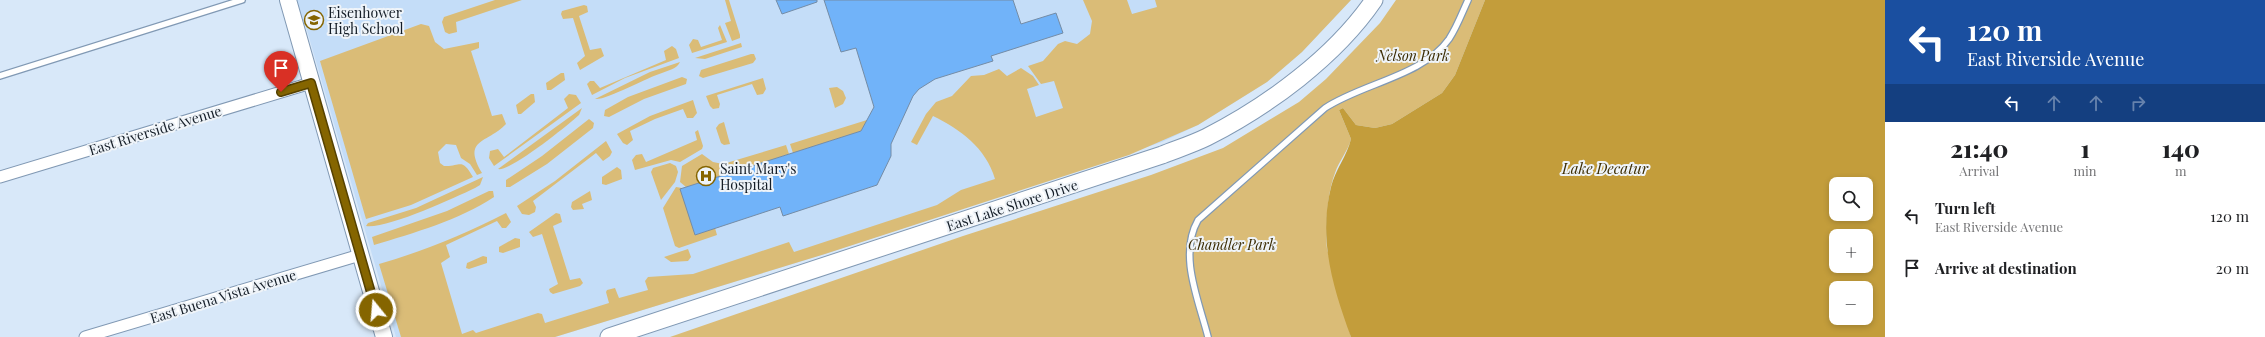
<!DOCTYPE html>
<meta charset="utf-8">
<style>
:root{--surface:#fff;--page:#f2f2f2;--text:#202124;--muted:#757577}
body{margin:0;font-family:"Playfair Display",serif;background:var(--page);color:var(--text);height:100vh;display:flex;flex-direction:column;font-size:15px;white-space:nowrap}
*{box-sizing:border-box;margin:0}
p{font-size:13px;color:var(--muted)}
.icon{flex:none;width:22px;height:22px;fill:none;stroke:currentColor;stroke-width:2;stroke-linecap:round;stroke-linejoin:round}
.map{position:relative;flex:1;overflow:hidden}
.drawer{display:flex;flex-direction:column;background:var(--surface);width:380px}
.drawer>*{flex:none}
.hud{background:#1a4fa0;color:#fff;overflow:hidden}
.controls{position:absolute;left:1829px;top:177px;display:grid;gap:8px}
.controls a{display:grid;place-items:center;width:44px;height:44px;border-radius:8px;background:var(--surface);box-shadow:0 2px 6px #0003;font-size:20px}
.pin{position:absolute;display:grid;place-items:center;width:34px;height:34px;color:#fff;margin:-41px -17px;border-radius:50% 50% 50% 0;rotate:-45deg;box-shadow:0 0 4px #0007}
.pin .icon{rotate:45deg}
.me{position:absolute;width:44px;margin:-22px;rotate:343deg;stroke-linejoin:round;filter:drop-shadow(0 0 3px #0008)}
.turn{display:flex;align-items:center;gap:14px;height:84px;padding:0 16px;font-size:18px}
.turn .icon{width:52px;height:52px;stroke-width:2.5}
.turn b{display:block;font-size:28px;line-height:34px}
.lanes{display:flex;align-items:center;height:38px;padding:0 16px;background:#0003;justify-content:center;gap:20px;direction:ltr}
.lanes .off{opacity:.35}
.eta{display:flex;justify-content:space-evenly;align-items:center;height:68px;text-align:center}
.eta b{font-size:24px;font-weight:800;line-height:28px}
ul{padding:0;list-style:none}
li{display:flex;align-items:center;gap:12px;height:52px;padding:0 16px}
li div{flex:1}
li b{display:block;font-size:15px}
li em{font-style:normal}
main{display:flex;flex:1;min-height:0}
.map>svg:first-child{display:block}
.built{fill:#c4ddf8}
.green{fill:#dabc77}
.water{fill:#c39d3b;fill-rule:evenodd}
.building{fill:#71b3f9;stroke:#748ca6}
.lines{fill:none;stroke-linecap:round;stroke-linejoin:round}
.lane-casing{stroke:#8199b4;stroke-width:8}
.street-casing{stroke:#8199b4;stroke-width:13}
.secondary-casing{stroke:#8199b4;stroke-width:18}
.primary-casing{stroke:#8199b4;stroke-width:19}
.lane{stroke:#fff;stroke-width:5.5}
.street{stroke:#fff;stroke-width:11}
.secondary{stroke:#fff;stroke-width:16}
.primary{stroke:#fff;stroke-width:17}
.route-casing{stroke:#564200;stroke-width:10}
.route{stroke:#856500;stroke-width:7}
.labels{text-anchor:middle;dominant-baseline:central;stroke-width:4;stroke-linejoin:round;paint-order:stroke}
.poi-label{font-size:14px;fill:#141d27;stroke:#eff4f9;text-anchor:start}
.park-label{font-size:14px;font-style:italic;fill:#3a2a00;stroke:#eff4f9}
.street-label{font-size:14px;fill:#141d27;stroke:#eff4f9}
.water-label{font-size:15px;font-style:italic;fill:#3d2d02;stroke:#eff4f9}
</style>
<main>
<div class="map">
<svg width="1885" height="337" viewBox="0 0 1885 337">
<rect width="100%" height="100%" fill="#d8e8f9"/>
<path class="built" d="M288,0H1351L1302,52L1267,82L1198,125L1162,142L825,254L555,337H396L306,27L291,13Z"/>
<g class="green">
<path d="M495,0H522L456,22L457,32L449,34L445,32L442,22L444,17Z"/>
<path d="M725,0H729L740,35V38L732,41L725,23L731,21Z"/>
<path d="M1083,0H1127L1132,14L1157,7L1155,0H1351L1302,52L1267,82L1198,125L1129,155L825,254L555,337H401L379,264C424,251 465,234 506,213L511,222L506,228H502L497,221L446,245L450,257L441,263L462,334L473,330L476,333L538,313L542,314L545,323L609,303L606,292L607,290L615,288L619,298L648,290L645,281L648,277L693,274L789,242L794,252L937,205L961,190L995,179C986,148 960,129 933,116L917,145L911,142L926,114L936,102L952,96L971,76L984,75L999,69L1007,76L1021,68L1033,76L1039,85L1027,89L1036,117L1063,108L1054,81L1041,84L1028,66L1043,61L1058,44L1065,41L1077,44L1090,34L1092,21Z"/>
<path d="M1396,0H1485L1455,75L1442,93L1392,124L1375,128L1356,125L1343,108L1339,110L1351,139C1348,151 1339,161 1335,173C1327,194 1325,226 1327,249L1351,337H670L963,236L1151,175L1223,148L1299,102L1326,79L1380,23Z"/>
<path d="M584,5L587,6L588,12L579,16L590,50L601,48L604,56L580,70L577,63L585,56L573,18L563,19L561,14L562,11Z"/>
<path d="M421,24L429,26L435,42L444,49L479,42V48L471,51L492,116L502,114L506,124C487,144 462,138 482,173L477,175L470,164L461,158L456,145L446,144L438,152L440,163L444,166C461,167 461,157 473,177L411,205L366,219L320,61Z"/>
<path d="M720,25L727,42L692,53L689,45L693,39L698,40L701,47L722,40L718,28Z"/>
<path d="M741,43L742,47L705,59L695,58Z"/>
<path d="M672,46L676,49L679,58L625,78L592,95L587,84L590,81H594L600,88L666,60L664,51Z"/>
<path d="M751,54H754L756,59L753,63L703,78L699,76L701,70Z"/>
<path d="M680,62C677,69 669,70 662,73C648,77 605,101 595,99L650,72Z"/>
<path d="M561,73H564L565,80L551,90H547L546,83Z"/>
<path d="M682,77L687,79L686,84L644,99L609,117L604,116L605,110L628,97Z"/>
<path d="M763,78L766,89L763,94L757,95L752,84L717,95L720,104L719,108L713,109L710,106L706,96Z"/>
<path d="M837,87L843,91L846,98L843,104L835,108L829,88Z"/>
<path d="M531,94H534L535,102L521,114H518L516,105Z"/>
<path d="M569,94L576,95L581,103L494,166L489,158L490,151L498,149L504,157L568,108L564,99Z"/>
<path d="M693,100L697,113L693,118H687L683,109L655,119L630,131L633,140L627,145L623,143L617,134L650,116Z"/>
<path d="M582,108L579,115C568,125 510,172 498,169Z"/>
<path d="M589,119L594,123L593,128L547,164L510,187H506V180L542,156Z"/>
<path d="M867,120L861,131L793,153L790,144Z"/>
<path d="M724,122L730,144L724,145L721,143L716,128L719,124Z"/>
<path d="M698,130L703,146L702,149L680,162L671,160L635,170L632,160L636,155L642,154L646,162L697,140L695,132Z"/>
<path d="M606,141L612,152L610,156L603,161L596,153L533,201L536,207L535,212L529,215L522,214L517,206L555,181Z"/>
<path d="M786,145L789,154L686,187L680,182L682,166L702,154L713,162L723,164Z"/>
<path d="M670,163L676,166L678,172L675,182L661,200L651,172L653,168Z"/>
<path d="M617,167L621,170L622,179L606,185L602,184V177Z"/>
<path d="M483,177L480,185L475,188C454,198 387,229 366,226L368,223L416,208Z"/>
<path d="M676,187L682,188L695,235L715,228L717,235L679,248L675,246L663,208Z"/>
<path d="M489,191H493L494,197C459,220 414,233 374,245L372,237L447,211Z"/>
<path d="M590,191L592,200L582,204L584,209L573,210L571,207L572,202Z"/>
<path d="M556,213L560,214L562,222L553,226L570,280L580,278L583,283L580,286L553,294L550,292L549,289L558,284L542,234L533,237L529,232Z"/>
<path d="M515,238L520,239V247L503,253L499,252V247Z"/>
<path d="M688,249L691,257L688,261L671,262L664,257Z"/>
<path d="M483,256L487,257V263L469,269L466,268L467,263Z"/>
</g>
<path class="water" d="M1485,0H1885V337H1351C1333,288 1318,239 1331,187C1335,170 1347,156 1351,139L1339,110L1343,108L1356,125L1375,128L1392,124L1442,93L1455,75ZM1836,184H1866V214H1836ZM1836,236H1866V266H1836ZM1836,288H1866V318H1836Z"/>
<g class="building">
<path d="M776,0H817V2L782,14Z"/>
<path d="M824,0H1013L1021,24L1056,13L1063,33L991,56L993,61L935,79L919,89L913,96L891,144V156L877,185L783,216L780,207L695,235L680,189L861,131L874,107L856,48L841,52Z"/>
</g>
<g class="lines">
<defs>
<g id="lane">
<path d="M0,76L242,0"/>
<path d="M1208,337C1199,301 1178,255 1198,220L1325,108C1363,83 1423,76 1449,39C1457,27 1462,13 1468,0"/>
</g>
<g id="street">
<path d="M0,177L311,83"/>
<path d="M85,337L360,255"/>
</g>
<path id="secondary" d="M288,0L384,337"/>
<path id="primary" d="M609,337L1162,155C1177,149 1193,144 1207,137C1268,106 1335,57 1374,0"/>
</defs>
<use href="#lane" class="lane-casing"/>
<use href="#street" class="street-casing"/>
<use href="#secondary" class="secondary-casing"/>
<use href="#primary" class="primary-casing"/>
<use href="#lane" class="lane"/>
<use href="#street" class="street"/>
<use href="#secondary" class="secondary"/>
<use href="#primary" class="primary"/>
</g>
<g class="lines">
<defs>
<path id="route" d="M281,92L311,83L376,310"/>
</defs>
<use href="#route" class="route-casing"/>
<use href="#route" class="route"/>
</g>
<defs>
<symbol id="school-ring" viewBox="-11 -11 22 22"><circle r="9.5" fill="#eff4f9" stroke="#856500" stroke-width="1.5"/><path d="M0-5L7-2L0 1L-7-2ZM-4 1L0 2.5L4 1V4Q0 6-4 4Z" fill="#856500"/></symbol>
<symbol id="hospital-ring" viewBox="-11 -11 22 22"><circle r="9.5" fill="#eff4f9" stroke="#856500" stroke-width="1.5"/><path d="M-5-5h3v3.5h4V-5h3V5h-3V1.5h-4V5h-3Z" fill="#856500"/></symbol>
</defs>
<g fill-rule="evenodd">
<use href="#school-ring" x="303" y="9" width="22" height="22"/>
<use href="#hospital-ring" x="695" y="165" width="22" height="22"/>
</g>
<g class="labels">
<g class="poi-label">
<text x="328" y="12">Eisenhower<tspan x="328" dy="16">High School</tspan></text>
<text x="720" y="168">Saint Mary's<tspan x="720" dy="16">Hospital</tspan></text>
</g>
<g class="park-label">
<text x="1413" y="55">Nelson Park</text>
<text x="1232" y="244">Chandler Park</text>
</g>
<g class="street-label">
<text transform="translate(155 130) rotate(-17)">East Riverside Avenue</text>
<text transform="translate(1012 205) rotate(-18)">East Lake Shore Drive</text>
<text transform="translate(223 296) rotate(-17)">East Buena Vista Avenue</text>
</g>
<g class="water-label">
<text x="1605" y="168">Lake Decatur</text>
</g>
</g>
</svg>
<div class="controls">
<a><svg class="icon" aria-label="search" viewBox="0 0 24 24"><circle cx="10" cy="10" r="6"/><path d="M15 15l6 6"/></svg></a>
<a>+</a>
<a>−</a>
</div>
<div class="pin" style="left:281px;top:92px;background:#d93025"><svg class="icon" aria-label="arrive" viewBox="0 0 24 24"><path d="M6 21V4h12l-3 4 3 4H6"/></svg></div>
<svg class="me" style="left:376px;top:310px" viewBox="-20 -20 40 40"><circle r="17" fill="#856500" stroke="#fff" stroke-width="3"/><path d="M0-11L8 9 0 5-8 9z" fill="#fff"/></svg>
</div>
<section class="drawer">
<div class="hud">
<div class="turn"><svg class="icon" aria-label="left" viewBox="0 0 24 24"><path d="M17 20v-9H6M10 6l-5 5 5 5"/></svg><div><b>120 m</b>East Riverside Avenue</div></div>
<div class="lanes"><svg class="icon" aria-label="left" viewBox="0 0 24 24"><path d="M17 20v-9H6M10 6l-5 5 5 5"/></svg><svg class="icon off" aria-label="ahead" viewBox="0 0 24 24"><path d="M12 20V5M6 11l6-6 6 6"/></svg><svg class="icon off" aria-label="ahead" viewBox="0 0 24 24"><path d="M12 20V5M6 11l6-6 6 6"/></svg><svg class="icon off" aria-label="right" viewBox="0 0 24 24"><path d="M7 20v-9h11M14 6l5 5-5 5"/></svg></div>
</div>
<div class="eta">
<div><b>21:40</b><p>Arrival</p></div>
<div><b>1</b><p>min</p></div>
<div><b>140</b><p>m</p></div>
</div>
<ul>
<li><svg class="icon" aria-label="left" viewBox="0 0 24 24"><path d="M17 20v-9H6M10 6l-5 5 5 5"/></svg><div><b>Turn left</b><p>East Riverside Avenue</p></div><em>120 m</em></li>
<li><svg class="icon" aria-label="arrive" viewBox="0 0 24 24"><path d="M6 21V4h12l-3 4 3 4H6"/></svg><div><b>Arrive at destination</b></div><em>20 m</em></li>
</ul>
</section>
</main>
